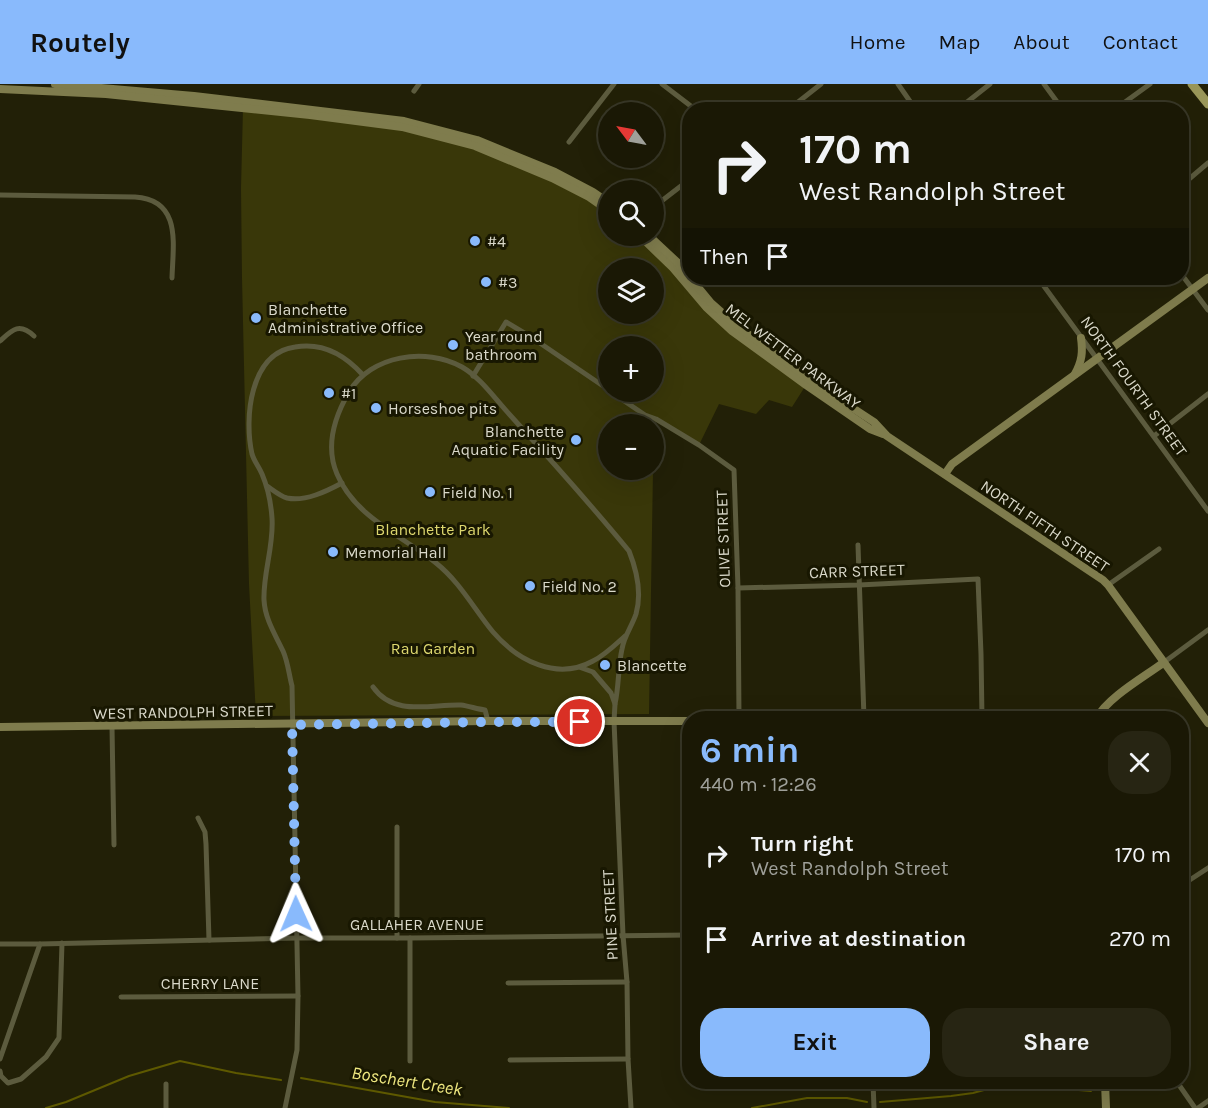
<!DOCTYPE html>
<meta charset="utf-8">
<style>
:root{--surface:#1a1805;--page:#272513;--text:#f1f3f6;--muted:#9fa09a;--line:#383727;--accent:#89bafc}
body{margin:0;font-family:Karla,sans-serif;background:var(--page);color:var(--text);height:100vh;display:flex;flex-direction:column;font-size:22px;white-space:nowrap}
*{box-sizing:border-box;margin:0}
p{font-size:20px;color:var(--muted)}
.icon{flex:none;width:33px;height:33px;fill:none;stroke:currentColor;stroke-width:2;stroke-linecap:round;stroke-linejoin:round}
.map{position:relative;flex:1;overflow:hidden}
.details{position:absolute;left:682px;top:627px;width:507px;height:378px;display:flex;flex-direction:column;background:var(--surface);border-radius:24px;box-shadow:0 6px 24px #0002,0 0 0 2px var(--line)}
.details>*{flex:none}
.banner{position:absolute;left:682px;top:18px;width:507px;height:183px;border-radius:24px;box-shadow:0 6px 24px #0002,0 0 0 2px var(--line);background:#1a1805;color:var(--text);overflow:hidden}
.needle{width:39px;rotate:302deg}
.controls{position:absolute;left:598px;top:18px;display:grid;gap:12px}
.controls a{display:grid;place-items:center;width:66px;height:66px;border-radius:50%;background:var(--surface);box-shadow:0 6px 24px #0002,0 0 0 2px var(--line);font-size:30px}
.pin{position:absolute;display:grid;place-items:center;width:51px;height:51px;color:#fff;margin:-26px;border:3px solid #fff;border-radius:50%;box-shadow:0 2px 6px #0007}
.me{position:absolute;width:66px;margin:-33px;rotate:359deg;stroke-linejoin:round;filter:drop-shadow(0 0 4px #0008)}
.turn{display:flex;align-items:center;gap:21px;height:126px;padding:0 18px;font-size:27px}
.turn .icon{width:78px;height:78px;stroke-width:2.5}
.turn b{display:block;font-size:42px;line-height:51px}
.then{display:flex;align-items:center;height:57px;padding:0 18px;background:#0003;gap:12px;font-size:22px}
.round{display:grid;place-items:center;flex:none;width:63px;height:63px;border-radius:24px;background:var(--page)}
.overview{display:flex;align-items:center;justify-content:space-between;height:102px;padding:0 18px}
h1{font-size:36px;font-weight:700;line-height:45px;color:var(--accent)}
.button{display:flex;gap:12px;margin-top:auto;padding:12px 18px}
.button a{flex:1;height:69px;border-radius:24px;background:var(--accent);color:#111;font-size:24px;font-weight:700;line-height:69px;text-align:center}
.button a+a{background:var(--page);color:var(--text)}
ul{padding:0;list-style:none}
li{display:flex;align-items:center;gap:18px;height:84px;padding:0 18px}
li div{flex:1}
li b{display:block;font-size:22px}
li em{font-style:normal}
header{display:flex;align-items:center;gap:36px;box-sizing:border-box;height:84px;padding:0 30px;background:var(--accent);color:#111}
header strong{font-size:28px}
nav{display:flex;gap:33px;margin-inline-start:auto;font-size:21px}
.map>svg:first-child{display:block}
.green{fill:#393709;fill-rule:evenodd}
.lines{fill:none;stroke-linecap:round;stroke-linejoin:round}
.stream{stroke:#5e5900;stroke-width:2}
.street{stroke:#5c5b3e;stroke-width:5}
.secondary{stroke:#7f7c4d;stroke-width:8}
.primary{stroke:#999658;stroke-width:9}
.route{stroke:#89bafc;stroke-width:10;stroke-dasharray:0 18}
.poi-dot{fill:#89bafc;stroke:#181701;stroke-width:2}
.labels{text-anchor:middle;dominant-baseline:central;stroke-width:6;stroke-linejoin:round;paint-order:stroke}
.poi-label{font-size:16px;fill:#dad9ca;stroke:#181701;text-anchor:start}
.street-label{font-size:16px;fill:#dad9ca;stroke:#181701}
.park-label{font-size:16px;fill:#ddd76e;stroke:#181701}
.water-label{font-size:18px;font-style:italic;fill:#efe880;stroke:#181701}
</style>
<header>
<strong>Routely</strong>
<nav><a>Home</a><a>Map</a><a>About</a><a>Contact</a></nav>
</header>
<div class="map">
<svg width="1208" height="1024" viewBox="0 0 1208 1024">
<rect width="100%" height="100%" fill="#222007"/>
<path class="green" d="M243,24L402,43L475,62L552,94L609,127V152H640L806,301L792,323L769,316L756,330L719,320L699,361L656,336L655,341L662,346L654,362V340H609V386H653L649,630L256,632L249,500L242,194L241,104ZM609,184H654V230H609ZM609,262H654V308H609Z"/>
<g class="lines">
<g class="stream">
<path d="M301,994L435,1018L509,1024"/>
<path d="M880,1018L951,1012L973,1009L995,1003L1017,1001L1091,1007"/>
<path d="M46,1024L66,1018L129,992L180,977L236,989L281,996"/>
<path d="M752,1024L807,1014H847L867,1018"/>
</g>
<g class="street">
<path d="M662,0L696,26"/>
<path d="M898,0L916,26"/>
<path d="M1044,0L1063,26"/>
<path d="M414,7L419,0"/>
<path d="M788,26L821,0"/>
<path d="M957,26L990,0"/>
<path d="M1114,26L1150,0"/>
<path d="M569,58L614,0"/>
<path d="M1182,101L1208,79"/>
<path d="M0,111L135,113C182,116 173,160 172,194"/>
<path d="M659,119L690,95"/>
<path d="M1182,191L1208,226"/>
<path d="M1038,194L1208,427"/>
<path d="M0,257C12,246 19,238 34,252"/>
<path d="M473,292L506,238L531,253L609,306"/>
<path d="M611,308L645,331L656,335L699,361L734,386L738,504L739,634"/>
<path d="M1154,352L1208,310"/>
<path d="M267,402C273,406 280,412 287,414C305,418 327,407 342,399"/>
<path d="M858,461L864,634"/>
<path d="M1108,501L1159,465"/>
<path d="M738,504L859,501L978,495L981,570L982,634"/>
<path d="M1163,579L1208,546"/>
<path d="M579,583L593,588L611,609L615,620C619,602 618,583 622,565C624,552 632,542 636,530C642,509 637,487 629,467C591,421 551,376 510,331C495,315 481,294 462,283C426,263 371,271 349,308C335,332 325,362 337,390C355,433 401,451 436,479C460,498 474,525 493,548C518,577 557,597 593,577C605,571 615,561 625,552"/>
<path d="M373,603C394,633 431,620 461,621C469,622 477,625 485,626L488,637"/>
<path d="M615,620L614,637L623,851L627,898L628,975L631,1024"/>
<path d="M112,643L114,761"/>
<path d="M198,734L205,748L206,760L209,856"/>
<path d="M1182,801L1208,784"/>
<path d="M397,854V743"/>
<path d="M410,854V977"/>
<path d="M0,860H40L296,854H410L690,851"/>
<path d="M508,899L627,898"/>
<path d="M121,913L298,912"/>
<path d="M0,975L40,860"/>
<path d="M510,976L628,975"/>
<path d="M0,987L1,992L8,999L21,995L46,973L59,954L62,859"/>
<path d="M873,998L874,1024"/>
<path d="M1177,998L1195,1024"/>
<path d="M166,1000V1024"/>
<path d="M285,1024L297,966L298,912L292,602C289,591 288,578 283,567C275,550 265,535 264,516C263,489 274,462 272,434C271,420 268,404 262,390C259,383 254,377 252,370C244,334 250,269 295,263C323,258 345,271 363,291"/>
<path d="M1198,1024L1208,1017"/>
</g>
<g class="secondary">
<path d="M55,0L194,12L404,37L477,56L555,88L593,108L609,119"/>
<path d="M0,5L106,10L310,31L402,43L475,62L552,94L589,113L609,127"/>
<path d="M640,152L673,184L706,223L732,247L806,301L870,345L883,350"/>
<path d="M649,152L678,179L711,219L737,242L813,298L874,338L887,352L1103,496L1108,501L1208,639"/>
<path d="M1075,290C1082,277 1083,268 1081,254"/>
<path d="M945,390L952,380L1208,194"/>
<path d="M845,634L1082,631L1097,634"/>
<path d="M1097,634C1107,614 1144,593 1163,579"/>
<path d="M0,643L488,637H690"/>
<path d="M1105,998L1106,1024"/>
</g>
<path class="primary" d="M1192,0L1208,20"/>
</g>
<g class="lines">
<path class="route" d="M296,830L292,641L488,638H580"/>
</g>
<g class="poi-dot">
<circle cx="475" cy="157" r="6"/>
<circle cx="486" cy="198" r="6"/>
<circle cx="256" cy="234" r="6"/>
<circle cx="453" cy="261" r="6"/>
<circle cx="329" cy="309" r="6"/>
<circle cx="376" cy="324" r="6"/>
<circle cx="576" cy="356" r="6"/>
<circle cx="430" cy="408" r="6"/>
<circle cx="333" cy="468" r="6"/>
<circle cx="530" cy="502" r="6"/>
<circle cx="605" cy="581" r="6"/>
</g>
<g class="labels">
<g class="poi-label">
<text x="487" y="157">#4</text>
<text x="498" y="198">#3</text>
<text x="268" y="225">Blanchette<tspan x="268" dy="18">Administrative Office</tspan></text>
<text x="465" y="252">Year round<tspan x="465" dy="18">bathroom</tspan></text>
<text x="341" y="309">#1</text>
<text x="388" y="324">Horseshoe pits</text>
<text x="564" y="347" text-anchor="end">Blanchette<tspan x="564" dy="18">Aquatic Facility</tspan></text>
<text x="442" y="408">Field No. 1</text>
<text x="345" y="468">Memorial Hall</text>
<text x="542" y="502">Field No. 2</text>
<text x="617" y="581">Blancette</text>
</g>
<g class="street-label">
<text transform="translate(793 272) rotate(37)">MEL WETTER PARKWAY</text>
<text transform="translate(1134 302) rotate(54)">NORTH FOURTH STREET</text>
<text transform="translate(1045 442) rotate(34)">NORTH FIFTH STREET</text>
<text transform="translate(723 455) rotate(-92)">OLIVE STREET</text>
<text transform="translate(857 487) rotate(-2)">CARR STREET</text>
<text transform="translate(183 628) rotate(-1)">WEST RANDOLPH STREET</text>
<text transform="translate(610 831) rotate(-93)">PINE STREET</text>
<text x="417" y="840">GALLAHER AVENUE</text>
<text x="210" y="899">CHERRY LANE</text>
</g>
<g class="park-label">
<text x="433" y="445">Blanchette Park</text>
<text x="433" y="564">Rau Garden</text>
</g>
<g class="water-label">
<text transform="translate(407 997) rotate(9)">Boschert Creek</text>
</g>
</g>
</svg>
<div class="controls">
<a><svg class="needle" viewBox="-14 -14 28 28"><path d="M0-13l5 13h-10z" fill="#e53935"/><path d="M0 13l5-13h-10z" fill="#9fa09a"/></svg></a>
<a><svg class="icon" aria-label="search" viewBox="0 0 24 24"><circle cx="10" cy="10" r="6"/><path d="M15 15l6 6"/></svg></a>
<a><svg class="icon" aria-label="layers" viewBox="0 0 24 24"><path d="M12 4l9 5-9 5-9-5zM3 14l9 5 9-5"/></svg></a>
<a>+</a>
<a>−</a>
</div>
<div class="pin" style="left:580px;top:638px;background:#d93025"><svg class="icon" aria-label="arrive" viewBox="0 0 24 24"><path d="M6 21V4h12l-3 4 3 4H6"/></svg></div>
<svg class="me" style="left:296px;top:830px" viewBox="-20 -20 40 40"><path d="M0-17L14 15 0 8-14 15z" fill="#89bafc" stroke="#fff" stroke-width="4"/></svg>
<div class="banner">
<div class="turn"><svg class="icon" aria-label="right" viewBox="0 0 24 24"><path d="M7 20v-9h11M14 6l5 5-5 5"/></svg><div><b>170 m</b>West Randolph Street</div></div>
<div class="then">Then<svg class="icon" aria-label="arrive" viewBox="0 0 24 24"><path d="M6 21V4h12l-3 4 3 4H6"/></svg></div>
</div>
<section class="details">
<div class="overview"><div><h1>6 min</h1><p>440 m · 12:26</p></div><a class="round"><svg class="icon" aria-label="close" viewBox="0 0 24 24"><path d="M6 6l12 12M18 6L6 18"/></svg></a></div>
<ul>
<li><svg class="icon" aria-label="right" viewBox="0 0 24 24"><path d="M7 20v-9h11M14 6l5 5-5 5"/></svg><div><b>Turn right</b><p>West Randolph Street</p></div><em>170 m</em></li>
<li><svg class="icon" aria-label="arrive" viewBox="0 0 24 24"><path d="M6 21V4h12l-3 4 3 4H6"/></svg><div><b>Arrive at destination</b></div><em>270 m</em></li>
</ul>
<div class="button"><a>Exit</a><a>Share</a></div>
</section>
</div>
